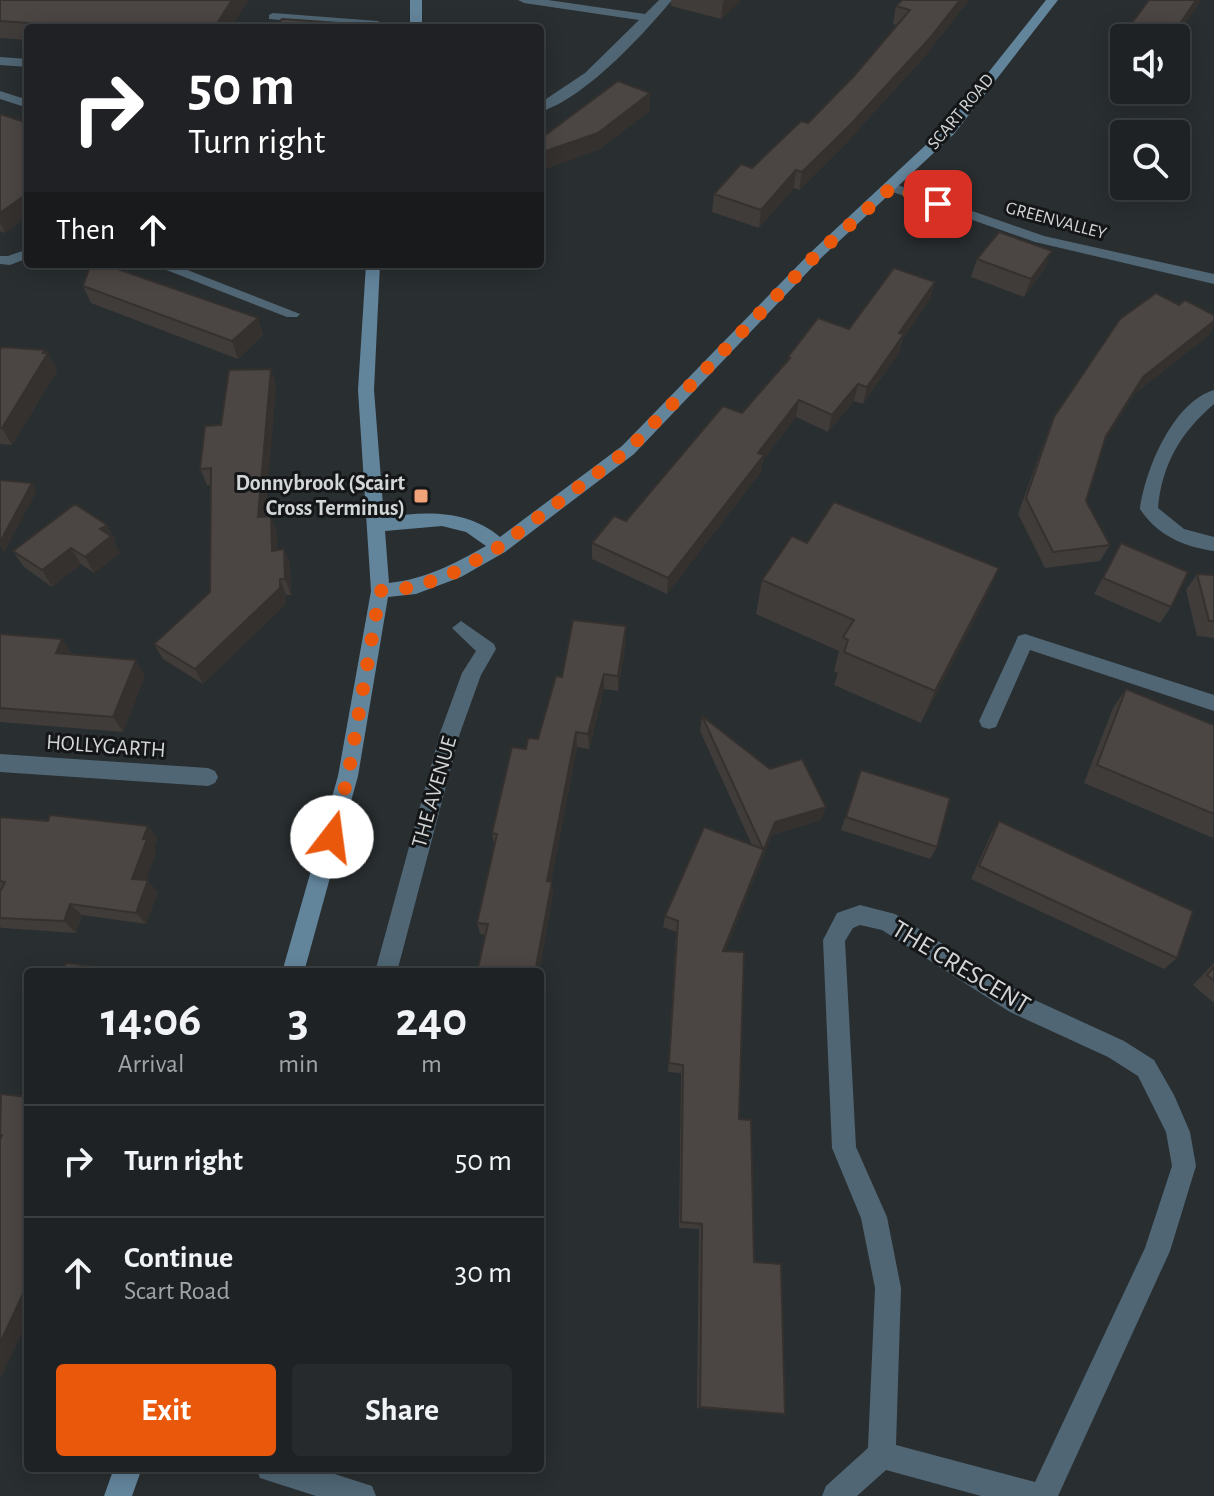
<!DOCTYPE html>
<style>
:root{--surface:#1f2224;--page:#272a2c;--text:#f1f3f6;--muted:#a1a4a6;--line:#3c3f41;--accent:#ea580c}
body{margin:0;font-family:"Alegreya Sans",sans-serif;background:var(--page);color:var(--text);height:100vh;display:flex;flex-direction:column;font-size:30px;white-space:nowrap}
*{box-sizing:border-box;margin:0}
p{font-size:26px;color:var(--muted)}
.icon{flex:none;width:44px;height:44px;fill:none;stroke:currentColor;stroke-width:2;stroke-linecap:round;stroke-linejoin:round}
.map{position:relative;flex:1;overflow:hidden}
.sheet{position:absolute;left:24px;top:968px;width:520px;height:504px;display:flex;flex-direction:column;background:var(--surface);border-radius:8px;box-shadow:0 4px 20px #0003,0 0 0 2px var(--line)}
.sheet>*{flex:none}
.top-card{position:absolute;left:24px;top:24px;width:520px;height:244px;border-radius:8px;box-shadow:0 4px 20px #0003,0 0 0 2px var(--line);background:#202124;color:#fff;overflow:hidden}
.buttons{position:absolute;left:1110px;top:24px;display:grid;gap:16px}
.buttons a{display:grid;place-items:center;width:80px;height:80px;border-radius:8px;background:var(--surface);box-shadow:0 4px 20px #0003,0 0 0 2px var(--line);font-size:40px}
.pin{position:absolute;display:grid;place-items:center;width:68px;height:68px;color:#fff;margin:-34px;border-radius:16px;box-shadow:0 4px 12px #0006}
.me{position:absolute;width:88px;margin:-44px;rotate:15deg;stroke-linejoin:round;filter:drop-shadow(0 0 6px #0008)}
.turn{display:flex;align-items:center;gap:28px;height:168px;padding:0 32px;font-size:36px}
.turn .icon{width:104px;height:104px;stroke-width:2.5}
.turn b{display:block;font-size:56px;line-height:68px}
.then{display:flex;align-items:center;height:76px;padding:0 32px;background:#0003;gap:16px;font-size:30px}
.eta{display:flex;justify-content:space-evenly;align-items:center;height:136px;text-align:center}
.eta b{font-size:48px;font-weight:700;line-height:56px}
.cta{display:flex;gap:16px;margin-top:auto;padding:16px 32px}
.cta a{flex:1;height:92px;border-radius:8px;background:var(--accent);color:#fff;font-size:32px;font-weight:700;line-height:92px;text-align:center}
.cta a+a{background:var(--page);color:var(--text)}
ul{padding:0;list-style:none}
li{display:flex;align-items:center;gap:24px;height:112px;padding:0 32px;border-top:2px solid var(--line)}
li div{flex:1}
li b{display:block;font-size:30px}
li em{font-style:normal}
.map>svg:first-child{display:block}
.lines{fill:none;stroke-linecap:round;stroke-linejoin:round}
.street{fill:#506674;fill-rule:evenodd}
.secondary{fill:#63859c;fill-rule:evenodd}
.wall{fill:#403c3a}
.shaded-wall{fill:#34312f}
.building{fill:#4b4643;stroke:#34312f;stroke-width:2}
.route{stroke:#ea580c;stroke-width:14;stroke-dasharray:0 25.2}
.poi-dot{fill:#f0a279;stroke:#141617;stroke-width:3}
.labels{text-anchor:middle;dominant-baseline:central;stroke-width:6;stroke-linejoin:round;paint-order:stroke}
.far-street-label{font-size:18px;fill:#d3d6d7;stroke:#141617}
.poi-label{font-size:22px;font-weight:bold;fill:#d3d6d7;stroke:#141617;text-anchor:end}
.street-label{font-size:22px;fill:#d3d6d7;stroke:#141617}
.near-street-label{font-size:26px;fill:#d3d6d7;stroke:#141617}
</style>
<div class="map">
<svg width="1214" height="1496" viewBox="0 0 1214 1496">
<rect width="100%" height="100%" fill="#292e30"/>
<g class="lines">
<g class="street">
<path d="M518,0H548L645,14L659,0H672C642,36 585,98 540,112V103L585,73L639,20L524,3Z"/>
<path d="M273,13L378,21L384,25L371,28L269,19V15Z"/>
<path d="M0,57L28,59V67L0,65Z"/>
<path d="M0,91L28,100V108L0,99Z"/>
<path d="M892,183L1044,236L1214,274V284L1035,242L887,190V184Z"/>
<path d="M28,249V258L10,265L0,264V256H8Z"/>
<path d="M151,264H172L300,314L297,317H287Z"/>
<path d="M1214,390V404C1181,432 1162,464 1158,508L1184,529L1214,537V551C1184,547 1157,535 1140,509C1145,470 1173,402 1214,390Z"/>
<path d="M461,621L494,644L496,649L481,675L460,733L397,972H375L440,733L462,673L476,651L452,628Z"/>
<path d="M1025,634L1214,695V711L1030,650L996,727L989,729L982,727L979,721L1016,641L1018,636Z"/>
<path d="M0,754L208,768L215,771L218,777L215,783L208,786L0,772Z"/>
<path d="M860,905L895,914L1026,996L1124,1041L1154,1060L1174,1095L1190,1132L1196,1166L1170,1251L1058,1496H981L886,1470L857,1496H822L826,1486L868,1448L875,1288L861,1218L832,1148L823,940L837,913ZM860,925L882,930L1010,1012L1108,1057L1138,1076L1166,1132L1172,1166L1145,1248L1035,1482L896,1445L901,1288L887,1217L856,1147L845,941L853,928Z"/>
<path d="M256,1468H316L372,1486L376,1496H316L260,1478Z"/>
</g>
<g class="secondary">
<rect x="410" y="0" width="12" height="28"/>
<path d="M1046,0H1058L954,134L821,258L634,454L505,552L461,577L416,594L388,597L358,776L304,972H282L338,776L371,591L358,390L366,264H380L374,390L384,518C423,511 467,509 500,537L622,446L811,252L944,128ZM442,526L466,532L486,546C454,564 426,579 389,583L385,531Z"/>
<path d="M114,1468H142L132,1496H104Z"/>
</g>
</g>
<g class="wall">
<path d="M0,0H248L230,28H28V40L0,38Z"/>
<path d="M671,0H741L721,19L671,6Z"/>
<path d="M902,0H969L925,56L848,141L799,190L794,188L759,228L712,212L714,194L752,168L808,123L854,76L897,25L893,24L896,6Z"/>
<path d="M1201,0L1175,38H1124V50L1120,48L1126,31Z"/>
<path d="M0,114L28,123V216L5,233L0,231Z"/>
<path d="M977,259L1045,268L1024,297L971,277Z"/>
<path d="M83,286L258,318L263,335L238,359L91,303Z"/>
<path d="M930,299L903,338L899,352L863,404L854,401L828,432L796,417L763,460L761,472L667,594L592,559V543L626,521L742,413L787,363L788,357L849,329Z"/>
<path d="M1179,305L1214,315V325L1209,335L1134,394L1103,443L1086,501L1110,545L1100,561L1045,568L1018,514L1047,434L1054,417Z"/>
<path d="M0,350H45L48,353L57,371L12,445L0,444Z"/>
<path d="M271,369L276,386L265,516H271L277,532V550L284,549L290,565L291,595H286V604L203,684L163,659L154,644L210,592L211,485H207L200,469L221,425Z"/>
<path d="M107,525L116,541L114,542L120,553L94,573L81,564L52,587L24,567L13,551Z"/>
<path d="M807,543L999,568L983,603L921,723L834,685L838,673L834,671L839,651L756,614L762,580Z"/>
<path d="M1121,543L1171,607L1160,623L1094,594Z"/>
<path d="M1197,574L1214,575V638L1197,636L1186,590Z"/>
<path d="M626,626V642L618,691L604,689L589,749L577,747L551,882L553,894L539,972H477L485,935L480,934L477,923L494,845L492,833L526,749L538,739L562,677Z"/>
<path d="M0,634L145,675L123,732L0,722Z"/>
<path d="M1126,689L1214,725L1213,838L1084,783L1113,708Z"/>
<path d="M702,716L770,769L826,807L821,820L772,835L725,951L739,1119L754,1262L785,1414H780L697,1408L699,1229L679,1228L681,1073L668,1072L676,932L663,927L665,916L752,845L700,731Z"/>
<path d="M861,770L937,847L930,859L841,830Z"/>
<path d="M0,817L148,826L157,839L154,848L156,852L146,880L158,892L146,924L82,915L76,933L2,928L0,927Z"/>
<path d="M999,821L1177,958L1164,969L971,879L991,834Z"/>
<path d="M1214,963V1003L1193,985Z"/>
</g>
<g class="shaded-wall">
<path d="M232,0H248L230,28H214Z"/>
<path d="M725,0H741L721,19L723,2Z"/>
<path d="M960,0H969L925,56L848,141L799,190L802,172Z"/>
<path d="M1196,0H1201L1175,38H1170Z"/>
<path d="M650,93V111L599,150L540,171V153Z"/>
<path d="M796,170L794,188L759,228L761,210Z"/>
<path d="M28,193V216L5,233L0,223V213Z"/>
<path d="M1052,251L1045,268L1024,297L1031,279Z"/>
<path d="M935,282L930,299L903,338L899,352L863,404L867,387L899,333Z"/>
<path d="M258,318L263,335L238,359L232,341Z"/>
<path d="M1214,321V325L1209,335L1134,394L1097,453L1106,436L1143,377Z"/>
<path d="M45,350L47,354L48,353L57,371L12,445L2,428Z"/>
<path d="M271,369L276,386L264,534L258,517Z"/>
<path d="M858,384L854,401L828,432L832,415Z"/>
<path d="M799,400L796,417L763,460L761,472L667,594L668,578L758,453Z"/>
<path d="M32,483L37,491L4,553L0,546V542Z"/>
<path d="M271,516L277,532L278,567L272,551Z"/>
<path d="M107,525L116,541L114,542L120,553L94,573L85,557L100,529Z"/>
<path d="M71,548L81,564L52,587L42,570Z"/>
<path d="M284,549L290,565L291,595L285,579Z"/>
<path d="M999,568L983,603L921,723L935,691Z"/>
<path d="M280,579L286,595V604L203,684L195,669Z"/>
<path d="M626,626V642L618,691V676Z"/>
<path d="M62,639L73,655L56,653Z"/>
<path d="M136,660L145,675L123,732L113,717Z"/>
<path d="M604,674V689L589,749L588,734Z"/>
<path d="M576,732L577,747L549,894L547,881Z"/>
<path d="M826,807L821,820L772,835L721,962L723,951L775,822Z"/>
<path d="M148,826L157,839L154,848L156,852L142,891L132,879Z"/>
<path d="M148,880L158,892L146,924L136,913Z"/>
<path d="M552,882L553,894L539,972H535Z"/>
<path d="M70,904L82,915L76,933L64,921Z"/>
<path d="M28,1283V1321L0,1379V1343Z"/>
</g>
<g class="building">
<path d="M0,0H232L214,28H101L0,21Z"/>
<path d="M902,0H960L929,39L851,124L802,172L796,170L761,210L714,194L741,164L752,168L801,121L808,123L854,76L910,10L896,6Z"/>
<path d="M1149,0H1196L1170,38H1152L1126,31Z"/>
<path d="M282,19L366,25L365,28H274Z"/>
<path d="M618,81L650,93L598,133L540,153V139Z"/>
<path d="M0,114L28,123V193L0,213Z"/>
<path d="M999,232L1052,251L1031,279L977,259Z"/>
<path d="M91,264H103L258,318L232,341L83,286Z"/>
<path d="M894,268L935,282L899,333L904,334L867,387L858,384L832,415L799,400L758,453L764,455L668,578L592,543L614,516L626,521L723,406L742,413L790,358L788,357L818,318L849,329Z"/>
<path d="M1156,293L1179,305L1185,300L1214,315V321L1143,377L1106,436L1086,501L1110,545L1053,552L1026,498L1054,417L1120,319Z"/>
<path d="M2,347L45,350L43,353H48L2,428H0V350Z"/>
<path d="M271,369L258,517L271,516L272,551L284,549L285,579H280V588L195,669L154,644L210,592L211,468L200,469L205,426L221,425L229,370Z"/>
<path d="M0,480L32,483L0,542Z"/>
<path d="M834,502L999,568L935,691L844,652L848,640L843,637L854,620L762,580L792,536L807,543Z"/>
<path d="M75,504L107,525L100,529L111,536L85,557L71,548L42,570L13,551Z"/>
<path d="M1121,543L1188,572L1171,607L1103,578Z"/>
<path d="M1197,574L1214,575V621H1209Z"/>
<path d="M573,620L626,626L618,676L604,674L588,734L576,732L547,881L552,882L535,972H477L488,924L477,923L497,834L492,833L512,747L526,749L528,738L538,739L556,676L562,677Z"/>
<path d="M0,634L62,639L56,653L136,660L113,717L0,708Z"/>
<path d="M1126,689L1214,725V814L1097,765Z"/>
<path d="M702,716L770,769L802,759L826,807L775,822L723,951L744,952L739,1119L751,1120L754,1262L781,1264L785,1414L700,1407L702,1224L681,1222L683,1065L669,1063L678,921L665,916L704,827L763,849Z"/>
<path d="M861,770L950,798L937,847L846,817Z"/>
<path d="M50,815L148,826L143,839H147L132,879L148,880L136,913L70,904L64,921L0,918V892L5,882L0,881V817L48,821Z"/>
<path d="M999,821L1193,911L1177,958L979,866Z"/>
<path d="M66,963L137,972H63Z"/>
<path d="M1214,967V981L1207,975Z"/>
<path d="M1,1094L28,1097V1283L0,1343V1140L2,1135H0Z"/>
</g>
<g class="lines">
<path class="route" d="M332,837L348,776L380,591L416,587L455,572L499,547L628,450L816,255L892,187L938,204"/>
</g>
<rect class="poi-dot" x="413" y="488" width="16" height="16" rx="4"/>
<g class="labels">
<g class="far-street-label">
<text transform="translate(961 112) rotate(-50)">SCART ROAD</text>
<text transform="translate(1056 221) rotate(15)">GREENVALLEY</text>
</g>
<g class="poi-label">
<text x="405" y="483">Donnybrook (Scairt<tspan x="405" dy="25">Cross Terminus)</tspan></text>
</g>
<g class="street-label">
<text transform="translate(106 746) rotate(4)">HOLLYGARTH</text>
<text transform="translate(434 792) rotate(-74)">THE AVENUE</text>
</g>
<g class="near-street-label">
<text transform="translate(961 967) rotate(31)">THE CRESCENT</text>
</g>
</g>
</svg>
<div class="buttons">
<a><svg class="icon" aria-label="sound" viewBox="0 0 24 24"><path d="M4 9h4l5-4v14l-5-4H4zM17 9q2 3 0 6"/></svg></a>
<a><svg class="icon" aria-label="search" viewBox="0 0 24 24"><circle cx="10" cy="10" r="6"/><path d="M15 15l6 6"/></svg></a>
</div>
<div class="pin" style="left:938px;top:204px;background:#d93025"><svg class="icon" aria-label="arrive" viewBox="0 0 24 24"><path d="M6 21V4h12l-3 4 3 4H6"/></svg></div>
<svg class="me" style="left:332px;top:837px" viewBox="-20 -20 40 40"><circle r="19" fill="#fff"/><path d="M0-13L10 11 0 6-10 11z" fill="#ea580c"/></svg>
<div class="top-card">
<div class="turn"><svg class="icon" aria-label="right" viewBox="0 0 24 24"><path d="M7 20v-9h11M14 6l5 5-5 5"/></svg><div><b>50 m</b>Turn right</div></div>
<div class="then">Then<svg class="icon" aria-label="ahead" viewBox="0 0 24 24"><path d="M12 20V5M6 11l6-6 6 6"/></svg></div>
</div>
<section class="sheet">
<div class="eta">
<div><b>14:06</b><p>Arrival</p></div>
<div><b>3</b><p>min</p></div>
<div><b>240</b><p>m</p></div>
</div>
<ul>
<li><svg class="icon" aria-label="right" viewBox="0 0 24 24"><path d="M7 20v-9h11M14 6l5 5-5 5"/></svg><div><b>Turn right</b></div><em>50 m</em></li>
<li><svg class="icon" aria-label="ahead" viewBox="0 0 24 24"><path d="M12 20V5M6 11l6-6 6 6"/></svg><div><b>Continue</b><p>Scart Road</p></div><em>30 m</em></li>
</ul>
<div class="cta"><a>Exit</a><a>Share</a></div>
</section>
</div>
